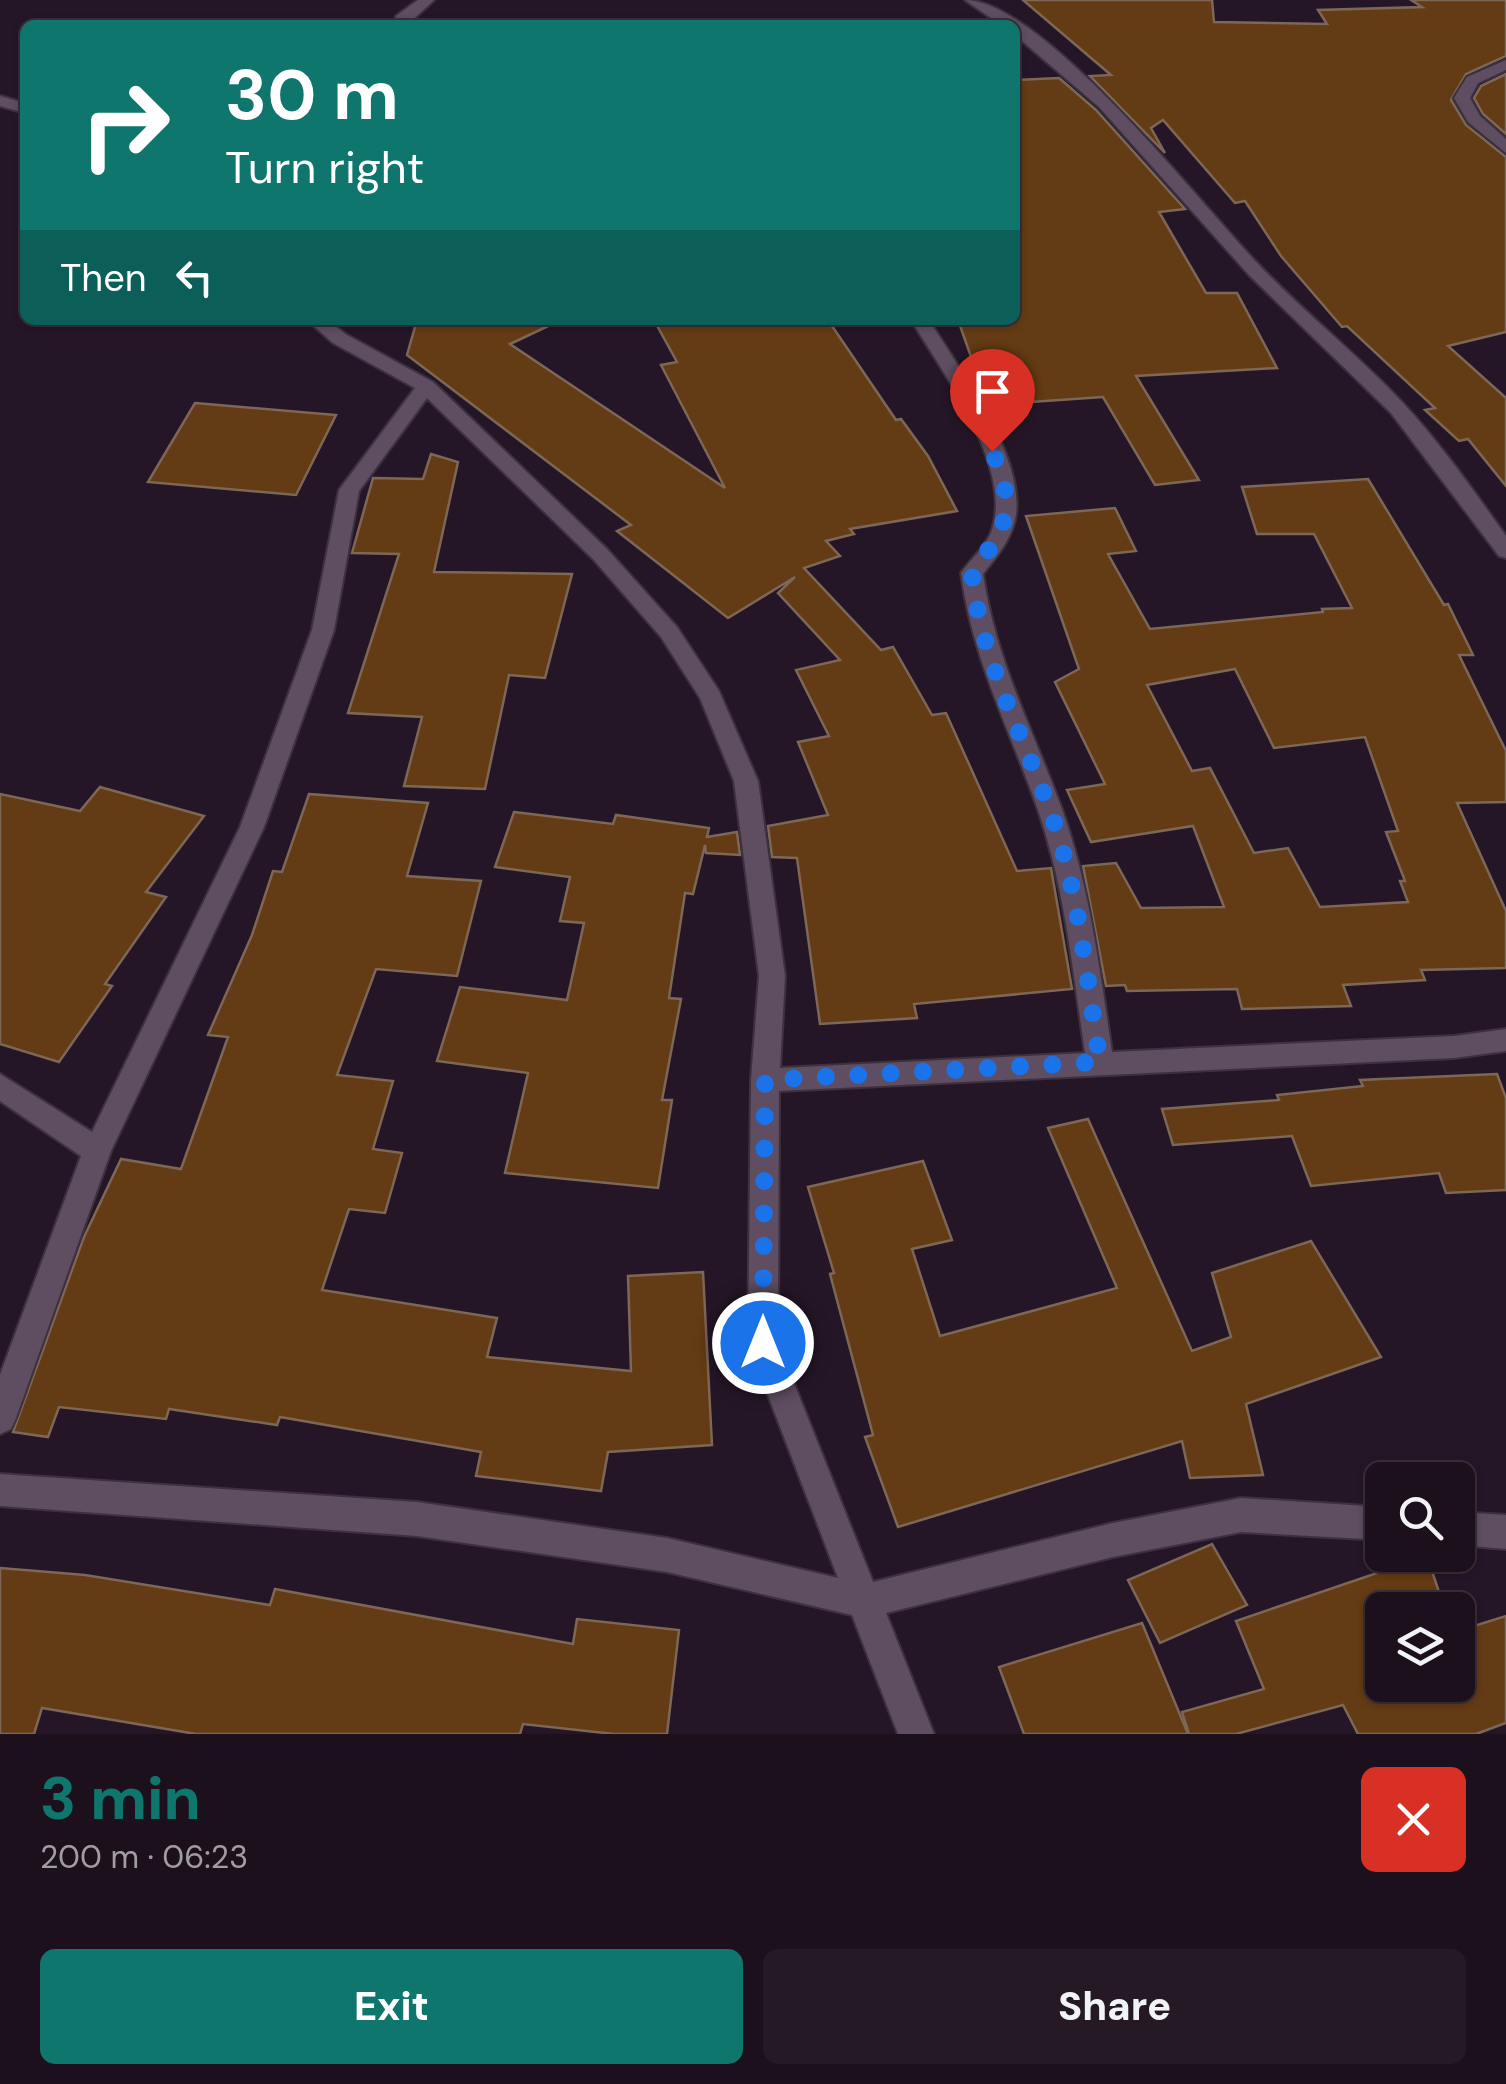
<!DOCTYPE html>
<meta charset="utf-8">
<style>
:root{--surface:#1c101d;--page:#251926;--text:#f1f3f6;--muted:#a09da4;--line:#3a303b;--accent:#0f766e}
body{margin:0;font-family:"DM Sans",sans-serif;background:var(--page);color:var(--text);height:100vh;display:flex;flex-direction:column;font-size:38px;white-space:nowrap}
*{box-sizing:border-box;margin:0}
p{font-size:32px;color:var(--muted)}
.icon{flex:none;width:55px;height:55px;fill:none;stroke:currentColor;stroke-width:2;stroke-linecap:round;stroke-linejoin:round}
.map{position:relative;height:1734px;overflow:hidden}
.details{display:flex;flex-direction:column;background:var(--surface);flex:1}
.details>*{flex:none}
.guide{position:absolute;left:20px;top:20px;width:1000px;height:305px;border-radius:15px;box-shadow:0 2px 8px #0004,0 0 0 2px var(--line);background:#0f766e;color:#fff;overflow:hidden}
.controls{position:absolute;left:1365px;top:1462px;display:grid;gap:20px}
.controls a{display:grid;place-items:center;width:110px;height:110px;border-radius:15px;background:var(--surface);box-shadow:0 2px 8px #0004,0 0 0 2px var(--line);font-size:50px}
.pin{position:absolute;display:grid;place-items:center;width:85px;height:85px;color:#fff;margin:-102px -42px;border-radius:50% 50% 50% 0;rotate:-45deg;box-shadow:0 0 10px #0007}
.pin .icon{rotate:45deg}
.me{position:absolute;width:110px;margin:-55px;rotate:0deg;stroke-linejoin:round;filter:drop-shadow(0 0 8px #0008)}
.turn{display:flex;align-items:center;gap:35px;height:210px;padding:0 40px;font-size:45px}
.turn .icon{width:130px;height:130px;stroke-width:2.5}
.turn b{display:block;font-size:70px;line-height:85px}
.then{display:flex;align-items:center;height:95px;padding:0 40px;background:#0003;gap:20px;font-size:38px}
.round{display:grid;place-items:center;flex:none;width:105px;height:105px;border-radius:15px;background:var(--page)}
.summary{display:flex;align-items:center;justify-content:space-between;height:170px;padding:0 40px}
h1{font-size:60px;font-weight:800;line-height:75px;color:var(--accent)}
.button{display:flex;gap:20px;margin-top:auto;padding:20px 40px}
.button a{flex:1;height:115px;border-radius:15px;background:var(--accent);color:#fff;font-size:40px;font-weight:800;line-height:115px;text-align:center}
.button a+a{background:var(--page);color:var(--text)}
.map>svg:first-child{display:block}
.building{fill:#633b14;stroke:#7d6756;stroke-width:2.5;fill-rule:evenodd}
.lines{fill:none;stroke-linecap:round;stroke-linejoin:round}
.minor-casing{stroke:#3c313e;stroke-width:4}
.minor{fill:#5f4d61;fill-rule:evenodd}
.route{stroke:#1a73e8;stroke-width:18;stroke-dasharray:0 32.4}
</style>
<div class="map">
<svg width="1506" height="1734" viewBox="0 0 1506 1734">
<rect width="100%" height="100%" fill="#251627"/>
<g class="building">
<path d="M1023,0H1212L1214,22L1327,24L1318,10L1422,7L1411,0H1506V56L1466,74L1451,100L1466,125L1506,157V332L1448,346L1506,398V486L1468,439L1459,441L1425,410L1435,408L1347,326L1342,327L1281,256L1245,201L1235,203L1163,120L1151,128L1165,153L1090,76L1111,75Z"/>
<path d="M1506,74V134L1483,114L1474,98L1481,86Z"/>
<path d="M1059,78L1096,110L1185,209L1159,212L1206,293H1237L1277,368L1136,376L1199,480L1155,485L1103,397L988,405L958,320H1015V80Z"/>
<path d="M417,320H561L510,344L725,488L661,365L677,362L654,320H828L896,420L901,419L928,456L957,511L850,529L854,534L826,541L840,556L804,568L881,650L893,647L932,715L946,713L1017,871L1051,868L1072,989L914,1004L917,1018L820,1024L797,858L772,857L768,826L828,815L798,742L829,736L796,670L840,660L778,593L795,577L728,618L617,531L631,525L407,355Z"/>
<path d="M195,403L336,415L296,495L148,482Z"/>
<path d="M431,454L458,462L434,572L572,574L545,678L509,675L485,789L404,786L422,717L348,713L399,554L352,553L373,478L423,479Z"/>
<path d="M1368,479L1444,605L1448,604L1473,655H1459L1506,751V802L1457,803L1506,911V968L1421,970L1425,980L1343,985L1351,1006L1242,1009L1237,989L1127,991L1125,985L1106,986L1083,866L1116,863L1141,908L1224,907L1193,826L1091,842L1067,790L1105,784L1055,682L1079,669L1026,516L1115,508L1136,551L1108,554L1150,629L1323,612L1322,609L1352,608L1314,534H1257L1242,487ZM1235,669L1274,748L1365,737L1398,831L1386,832L1405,881H1400L1408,902L1320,907L1288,848L1254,853L1210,768L1192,771L1147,685Z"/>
<path d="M100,787L204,816L146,892L166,897L105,984L112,986L59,1062L0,1044V794L80,811Z"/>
<path d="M309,794L428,803L407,876L481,881L457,976L376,969L337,1075L393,1081L373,1149L402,1153L385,1213L349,1209L322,1290L497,1318L487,1357L631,1371L628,1276L703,1272L712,1445L608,1452L601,1491L476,1476L481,1452L280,1417L277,1425L169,1409L166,1419L59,1407L48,1437L13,1432L84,1237L121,1159L181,1169L228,1037L208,1035L252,935L273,871L282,872Z"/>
<path d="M514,812L613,824L616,815L709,828L707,837L737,832L740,855L706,853L705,845L693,894L685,893L669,998L681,999L662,1100H672L658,1188L505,1173L528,1073L437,1061L460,987L567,1000L584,923L560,921L570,877L495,867Z"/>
<path d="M1497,1074L1506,1098V1190L1446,1193L1439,1173L1311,1186L1292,1136L1173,1145L1162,1109L1279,1100L1277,1095L1363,1086L1360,1080Z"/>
<path d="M1088,1119L1192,1351L1231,1337L1212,1273L1311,1241L1381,1357L1246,1404L1263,1475L1190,1478L1182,1441L898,1527L865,1437L873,1435L830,1274L834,1273L808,1187L923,1161L952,1240L912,1249L940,1336L1117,1288L1048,1128Z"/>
<path d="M1212,1544L1247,1605L1160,1643L1128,1580Z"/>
<path d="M1427,1556L1445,1610H1382V1685H1458V1631L1506,1616V1723L1476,1734H1358L1343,1705L1236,1734H1189L1182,1712L1264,1689L1236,1621Z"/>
<path d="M0,1568L85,1575L270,1605L275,1589L573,1644L577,1619L679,1630L667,1734H614L523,1724L520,1734H196L42,1708L34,1734H0Z"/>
<path d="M1142,1623L1188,1734H1024L999,1667Z"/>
</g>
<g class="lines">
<defs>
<g id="minor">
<path d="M418,0H434L407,25H393L396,16Z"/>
<path d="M965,0C1042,0 1204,208 1260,266C1306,314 1358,355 1403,403C1441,444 1473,490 1506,536V558L1499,556L1391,413L1249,275L1099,107L1015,35V25H1001Z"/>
<path d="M1506,60V70L1478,83L1470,98L1480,116L1506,139V153L1468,122L1454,98L1467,77Z"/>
<path d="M0,96L25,103V113L0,106Z"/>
<path d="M307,320H327L347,335L433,382L607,549L677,627L719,691L758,781L785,976L780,1068L1085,1053C1073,972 1065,890 1039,813C1011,732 972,659 961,573C970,560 983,549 990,535C1017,472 943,373 911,320H929C959,369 1024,455 1016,514C1013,538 997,556 983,574C995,659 1034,732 1063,812C1090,889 1100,971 1112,1052L1454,1036L1506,1029V1051L1454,1058L779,1091L778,1343L873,1582L1113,1523L1241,1498L1382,1507V1540L1241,1532L1113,1557L886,1613L934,1734H898L852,1615L667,1572L417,1536L0,1506V1474L417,1502L667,1538L838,1578L748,1343L751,1080L759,976L734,781L700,698L661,637L593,559L427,398L359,491L334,630L264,827L111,1151L16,1418L11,1429L0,1434V1375L81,1156L0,1101V1074L92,1132L240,827L312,630L339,490L415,388L333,343Z"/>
<path d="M1458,1512L1506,1515V1549L1458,1545Z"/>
</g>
</defs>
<use href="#minor" class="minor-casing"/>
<use href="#minor" class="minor"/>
</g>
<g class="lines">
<path class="route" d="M763,1343L765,1080L1100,1062C1087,979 1079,892 1051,813C1023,734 980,658 972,573C1008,525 1017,509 992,451"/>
</g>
</svg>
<div class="controls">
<a><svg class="icon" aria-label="search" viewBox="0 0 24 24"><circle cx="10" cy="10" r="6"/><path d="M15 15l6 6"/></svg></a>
<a><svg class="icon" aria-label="layers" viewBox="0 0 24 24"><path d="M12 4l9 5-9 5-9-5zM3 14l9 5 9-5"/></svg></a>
</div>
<div class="pin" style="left:992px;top:451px;background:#d93025"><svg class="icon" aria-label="arrive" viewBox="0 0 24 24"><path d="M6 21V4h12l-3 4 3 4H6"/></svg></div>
<svg class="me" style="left:763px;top:1343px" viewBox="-20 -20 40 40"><circle r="17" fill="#1a73e8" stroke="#fff" stroke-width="3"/><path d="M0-11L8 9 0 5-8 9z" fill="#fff"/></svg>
<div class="guide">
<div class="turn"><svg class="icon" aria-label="right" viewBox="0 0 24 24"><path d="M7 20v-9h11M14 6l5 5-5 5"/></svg><div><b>30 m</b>Turn right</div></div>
<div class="then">Then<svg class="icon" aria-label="left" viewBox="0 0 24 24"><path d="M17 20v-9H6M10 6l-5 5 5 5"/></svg></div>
</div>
</div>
<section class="details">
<div class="summary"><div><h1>3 min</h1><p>200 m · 06:23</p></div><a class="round" style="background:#d93025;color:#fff"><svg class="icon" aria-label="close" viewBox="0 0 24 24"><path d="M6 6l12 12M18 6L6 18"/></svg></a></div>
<div class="button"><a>Exit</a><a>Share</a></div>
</section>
